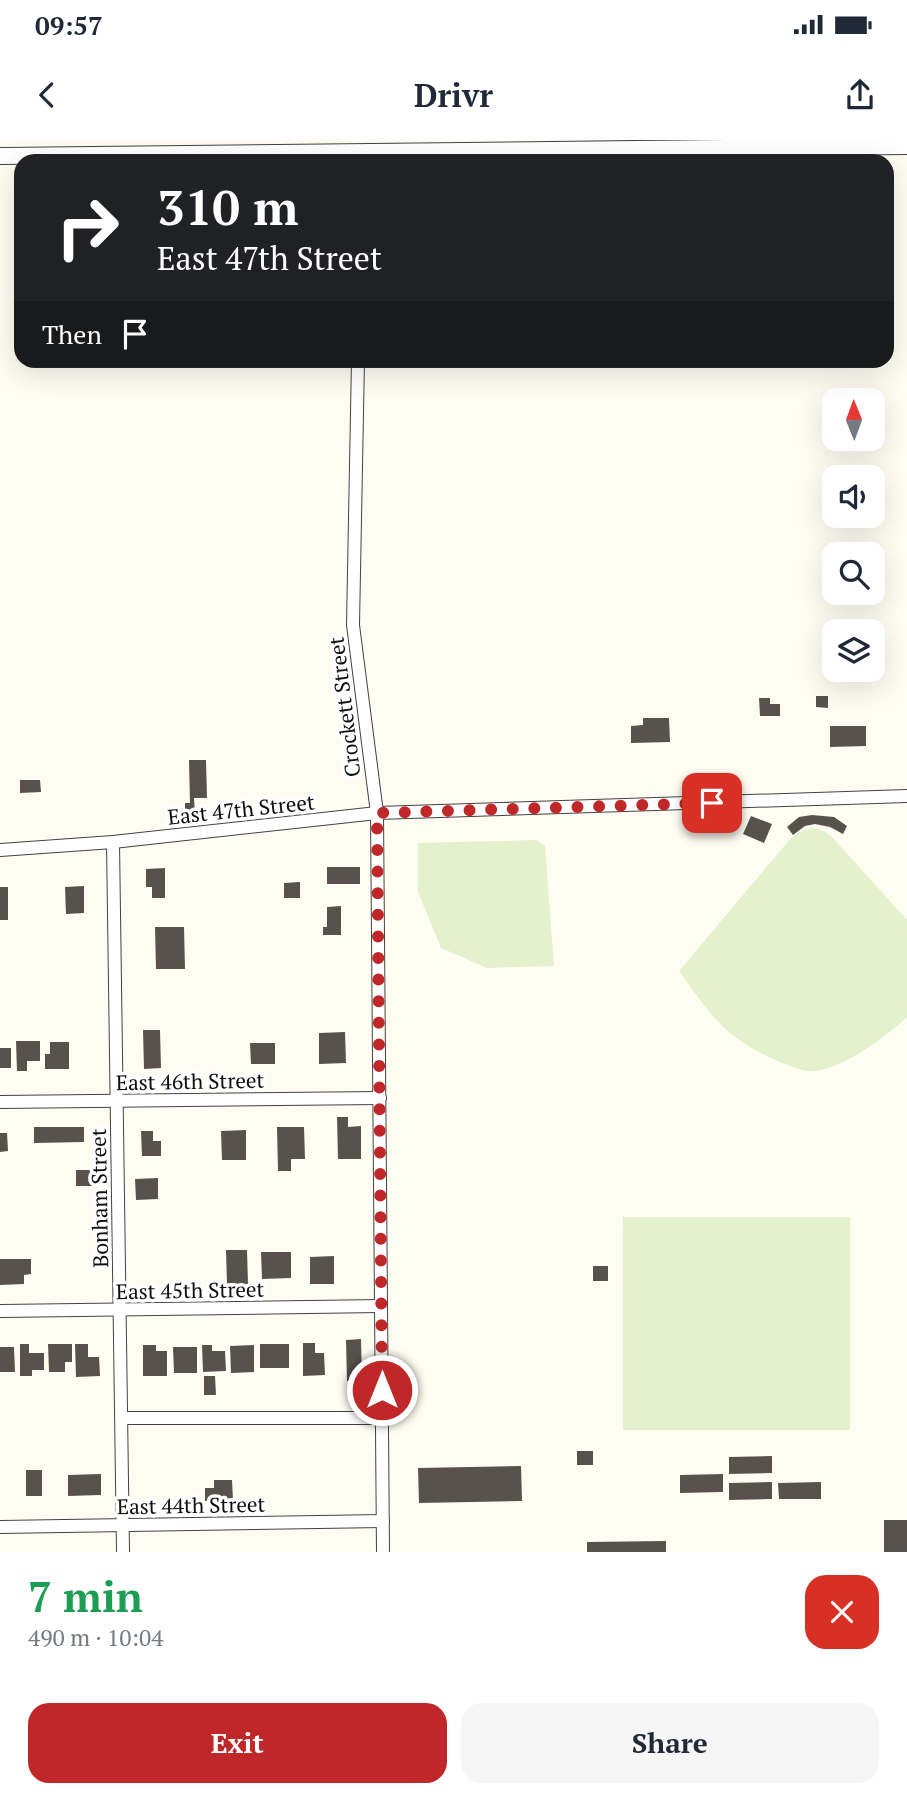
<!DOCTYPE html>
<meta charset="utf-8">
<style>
:root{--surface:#fff;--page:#f6f6f7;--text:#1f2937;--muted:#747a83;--accent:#bf2728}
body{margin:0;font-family:"PT Serif",serif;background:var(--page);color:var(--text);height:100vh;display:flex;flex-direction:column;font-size:26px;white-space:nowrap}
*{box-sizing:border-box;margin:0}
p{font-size:23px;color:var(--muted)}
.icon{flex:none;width:38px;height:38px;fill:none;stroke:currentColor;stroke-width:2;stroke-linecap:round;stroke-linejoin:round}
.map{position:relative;height:1412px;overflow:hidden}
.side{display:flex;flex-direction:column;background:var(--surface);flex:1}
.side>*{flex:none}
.hud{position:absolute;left:14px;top:14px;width:880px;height:214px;border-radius:21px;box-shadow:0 7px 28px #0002;background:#202124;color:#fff;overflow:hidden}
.needle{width:46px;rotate:359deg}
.controls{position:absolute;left:822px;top:248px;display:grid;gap:14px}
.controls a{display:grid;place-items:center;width:63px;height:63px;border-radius:14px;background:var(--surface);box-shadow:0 7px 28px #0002;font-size:35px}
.pin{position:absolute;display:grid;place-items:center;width:60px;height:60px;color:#fff;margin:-30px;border-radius:14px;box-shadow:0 4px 10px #0006}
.me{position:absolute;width:77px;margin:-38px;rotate:0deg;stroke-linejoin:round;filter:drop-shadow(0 0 5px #0008)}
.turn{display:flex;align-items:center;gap:24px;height:147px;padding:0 28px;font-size:32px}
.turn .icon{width:91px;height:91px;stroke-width:2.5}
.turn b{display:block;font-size:49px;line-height:60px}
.then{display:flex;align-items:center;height:66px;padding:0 28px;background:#0003;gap:14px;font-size:26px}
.round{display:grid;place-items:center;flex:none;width:74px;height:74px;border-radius:21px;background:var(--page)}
.overview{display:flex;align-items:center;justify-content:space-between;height:119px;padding:0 28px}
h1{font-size:42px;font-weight:800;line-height:52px;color:#1e9e55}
.cta{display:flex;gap:14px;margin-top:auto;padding:14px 28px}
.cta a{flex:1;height:80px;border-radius:21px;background:var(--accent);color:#fff;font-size:28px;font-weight:800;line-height:80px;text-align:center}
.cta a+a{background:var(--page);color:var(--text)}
.status{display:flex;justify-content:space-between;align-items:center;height:49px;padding:0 35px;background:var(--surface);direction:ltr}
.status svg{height:19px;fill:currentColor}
header{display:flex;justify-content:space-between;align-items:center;height:91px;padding:0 28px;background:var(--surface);font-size:32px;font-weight:800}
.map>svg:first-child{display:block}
.pitch{fill:#e3f1cd}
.building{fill:#58514c}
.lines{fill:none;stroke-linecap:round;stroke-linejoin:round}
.minor-casing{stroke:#424242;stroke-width:14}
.tertiary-casing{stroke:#424242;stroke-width:18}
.minor{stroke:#fff;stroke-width:12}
.tertiary{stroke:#fff;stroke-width:16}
.route{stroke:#bf2728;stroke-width:12;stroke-dasharray:0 21.6}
.labels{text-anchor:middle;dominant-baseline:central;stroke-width:7;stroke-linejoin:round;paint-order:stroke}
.street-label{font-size:21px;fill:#0f0f0f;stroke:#fff}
</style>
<div class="status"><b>09:57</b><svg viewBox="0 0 49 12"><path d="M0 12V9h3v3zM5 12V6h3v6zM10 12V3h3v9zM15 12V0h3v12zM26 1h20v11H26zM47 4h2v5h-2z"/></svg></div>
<header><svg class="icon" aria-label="back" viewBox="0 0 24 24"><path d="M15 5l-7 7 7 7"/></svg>Drivr<svg class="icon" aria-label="share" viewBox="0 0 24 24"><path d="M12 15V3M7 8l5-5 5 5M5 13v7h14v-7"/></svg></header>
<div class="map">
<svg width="907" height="1412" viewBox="0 0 907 1412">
<rect width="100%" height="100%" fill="#fffdf2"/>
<g class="pitch">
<path d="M812,688L824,691L832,697L907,780V877C886,897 845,927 816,931C805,933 791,926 780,922C726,899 712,877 679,831L791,698L801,691Z"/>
<path d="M537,700L545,706L554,826L487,828L441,808L418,752V703Z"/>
<rect x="623" y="1077" width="227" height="213"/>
</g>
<g class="building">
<path d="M816,556H828V568L816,567Z"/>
<path d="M759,558H770V564H780V576H760Z"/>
<path d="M643,578H669L670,602L631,603V586L643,585Z"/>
<path d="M830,586H866V606L830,607Z"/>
<path d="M189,620H206L207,658H194L195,674H185V663H190Z"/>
<path d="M20,640H40L41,652L20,653Z"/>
<path d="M812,675L834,677L847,686L843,694L830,687L815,684L805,686L793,695L787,687L799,677Z"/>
<path d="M751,676L772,684L764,703L743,694Z"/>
<rect x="327" y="727" width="33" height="17"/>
<path d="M165,728V758H152V747H146V729Z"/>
<path d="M300,742V758H284V743Z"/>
<path d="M84,746V773L66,774L65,747Z"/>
<rect x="0" y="747" width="8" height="33"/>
<path d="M341,766V795H323V787H327V767Z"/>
<path d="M155,787H184L185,829H156Z"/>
<path d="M143,890H160L161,928L144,929Z"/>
<path d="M345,892L346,923L319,924V893Z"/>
<path d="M16,901H40V921H27V931H17Z"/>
<path d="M50,902H69V929H45V914H50Z"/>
<path d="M250,903H275V924H251Z"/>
<rect x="0" y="908" width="11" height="20"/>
<path d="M337,977H348V987L361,986V1019H338Z"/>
<path d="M34,987H84V1002L34,1003Z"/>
<path d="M277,987H304L305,1019H291V1031H278Z"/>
<path d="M246,990V1020H222L221,991Z"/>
<path d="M141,991H153V1001H161V1016H142Z"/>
<path d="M0,993H7L8,1011L0,1012Z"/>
<rect x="76" y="1030" width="18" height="16"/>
<path d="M158,1038V1059L136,1060L135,1039Z"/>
<path d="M226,1110H247L248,1144L227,1145Z"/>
<path d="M261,1112H291V1138L262,1139Z"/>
<path d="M334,1116V1144H310V1117Z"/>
<path d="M0,1119H31V1134L24,1135V1144L0,1145Z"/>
<rect x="593" y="1126" width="15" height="15"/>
<path d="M361,1199L362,1240L347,1241L346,1200Z"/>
<path d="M303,1203H315V1213H324L325,1235L303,1236Z"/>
<path d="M20,1204H29V1213H44V1230H32V1236H20Z"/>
<path d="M48,1204H72V1222H65V1232H49Z"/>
<path d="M75,1204H88V1217H99L100,1236L76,1237Z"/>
<rect x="260" y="1204" width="29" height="24"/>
<path d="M143,1205H156V1211H167V1236H143Z"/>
<path d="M202,1205H212V1211H225L226,1231L203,1232Z"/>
<path d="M254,1205V1232L231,1233L230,1206Z"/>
<path d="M0,1207H14L15,1232H0Z"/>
<path d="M173,1207H197V1233H174Z"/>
<path d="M204,1236H215L216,1255H204Z"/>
<rect x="577" y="1311" width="16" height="14"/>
<path d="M772,1316V1333L729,1334V1317Z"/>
<path d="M521,1326L522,1361L419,1363L418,1328Z"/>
<rect x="26" y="1330" width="16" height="26"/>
<path d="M101,1334V1355L68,1356V1335Z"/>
<path d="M723,1334V1352L680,1353V1335Z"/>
<path d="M214,1340H232L233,1360L205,1361V1348H214Z"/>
<path d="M772,1342V1359L729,1360V1343Z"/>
<path d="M821,1342V1359H779L778,1343Z"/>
<rect x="884" y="1380" width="23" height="32"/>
<path d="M666,1401V1412H587V1402Z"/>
</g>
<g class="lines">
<defs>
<g id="minor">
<path d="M358,220L353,485L377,673L383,1412"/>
<path d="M113,702L123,1412"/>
<path d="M0,710L113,702L377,673L907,656"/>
<path d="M0,962L380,958"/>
<path d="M0,1171L381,1166"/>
<path d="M122,1278H382"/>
<path d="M0,1387L383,1381"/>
</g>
<path id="tertiary" d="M0,16L907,6"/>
</defs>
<use href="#minor" class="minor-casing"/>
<use href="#tertiary" class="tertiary-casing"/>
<use href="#minor" class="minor"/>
<use href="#tertiary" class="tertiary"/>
</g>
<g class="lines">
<path class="route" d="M382,1250L377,673L712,663"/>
</g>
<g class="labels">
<g class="street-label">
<text transform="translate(344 567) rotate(-97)">Crockett Street</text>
<text transform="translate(241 669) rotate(-6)">East 47th Street</text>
<text transform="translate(190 941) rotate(-1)">East 46th Street</text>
<text transform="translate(99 1058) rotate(-91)">Bonham Street</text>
<text transform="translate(190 1150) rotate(-1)">East 45th Street</text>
<text transform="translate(191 1365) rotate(-1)">East 44th Street</text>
</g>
</g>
</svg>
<div class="controls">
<a><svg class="needle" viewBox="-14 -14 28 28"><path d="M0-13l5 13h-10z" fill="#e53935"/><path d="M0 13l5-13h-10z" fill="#747a83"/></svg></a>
<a><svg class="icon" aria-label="sound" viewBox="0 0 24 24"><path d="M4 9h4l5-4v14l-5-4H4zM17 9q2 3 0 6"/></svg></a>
<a><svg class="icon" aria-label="search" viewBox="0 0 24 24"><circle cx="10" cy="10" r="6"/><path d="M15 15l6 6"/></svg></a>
<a><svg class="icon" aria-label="layers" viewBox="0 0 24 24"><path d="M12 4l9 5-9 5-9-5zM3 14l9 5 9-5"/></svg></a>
</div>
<div class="pin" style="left:712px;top:663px;background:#d93025"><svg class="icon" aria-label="arrive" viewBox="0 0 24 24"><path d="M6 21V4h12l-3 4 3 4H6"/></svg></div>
<svg class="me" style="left:382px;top:1250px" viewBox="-20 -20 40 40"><circle r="17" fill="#bf2728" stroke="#fff" stroke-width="3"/><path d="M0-11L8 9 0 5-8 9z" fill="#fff"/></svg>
<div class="hud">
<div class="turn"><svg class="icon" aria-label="right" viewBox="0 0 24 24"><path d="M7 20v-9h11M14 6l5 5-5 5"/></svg><div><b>310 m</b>East 47th Street</div></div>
<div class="then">Then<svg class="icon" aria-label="arrive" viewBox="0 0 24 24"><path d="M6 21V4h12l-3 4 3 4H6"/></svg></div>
</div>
</div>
<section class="side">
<div class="overview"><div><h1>7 min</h1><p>490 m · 10:04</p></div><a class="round" style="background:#d93025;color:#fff"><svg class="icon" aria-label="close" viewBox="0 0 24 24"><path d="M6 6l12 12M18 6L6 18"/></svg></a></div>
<div class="cta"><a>Exit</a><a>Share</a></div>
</section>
